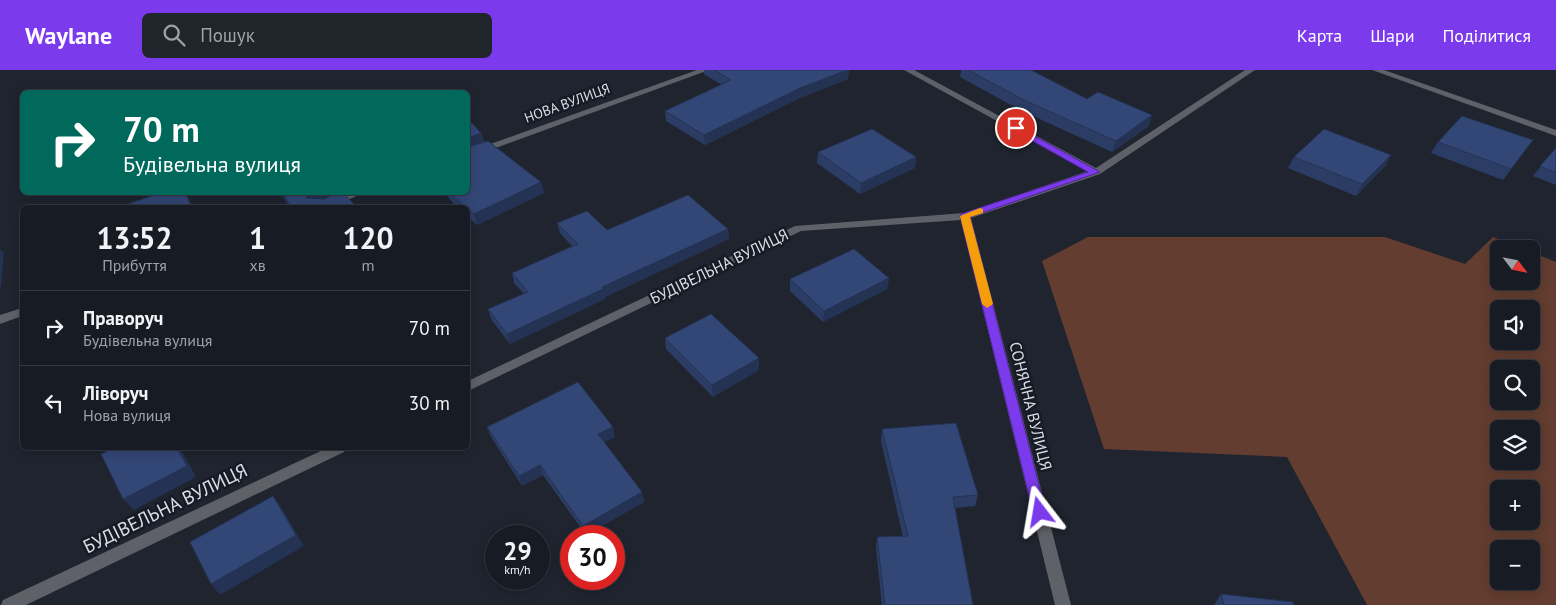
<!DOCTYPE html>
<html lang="uk">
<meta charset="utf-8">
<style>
:root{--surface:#171b23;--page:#20242b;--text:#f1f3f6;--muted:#9ea1a6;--line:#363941;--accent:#7c3aed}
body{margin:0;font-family:"PT Sans",sans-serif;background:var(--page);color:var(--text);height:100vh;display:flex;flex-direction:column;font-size:19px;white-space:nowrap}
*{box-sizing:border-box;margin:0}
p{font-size:16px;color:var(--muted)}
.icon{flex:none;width:28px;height:28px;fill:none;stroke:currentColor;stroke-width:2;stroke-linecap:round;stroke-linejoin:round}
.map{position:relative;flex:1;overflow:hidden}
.panel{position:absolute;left:20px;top:135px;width:450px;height:245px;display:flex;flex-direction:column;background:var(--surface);border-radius:8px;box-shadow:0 2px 12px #0003,0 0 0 1px var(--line)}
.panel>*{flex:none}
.hud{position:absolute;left:20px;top:20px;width:450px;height:105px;border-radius:8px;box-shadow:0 2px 12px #0003,0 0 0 1px var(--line);background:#00695c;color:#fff;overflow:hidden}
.needle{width:32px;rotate:122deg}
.controls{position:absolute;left:1490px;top:170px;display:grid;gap:10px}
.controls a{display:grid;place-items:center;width:50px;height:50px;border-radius:8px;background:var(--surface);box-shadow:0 2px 12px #0003,0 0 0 1px var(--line);font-size:25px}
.speed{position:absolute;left:485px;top:455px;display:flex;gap:10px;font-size:25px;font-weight:700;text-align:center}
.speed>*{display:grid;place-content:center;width:65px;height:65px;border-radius:50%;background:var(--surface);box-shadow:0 2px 12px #0003,0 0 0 1px var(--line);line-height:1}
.speed small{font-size:12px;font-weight:400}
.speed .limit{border:8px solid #d22;background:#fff;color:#111}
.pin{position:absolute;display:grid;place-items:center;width:42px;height:42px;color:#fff;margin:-21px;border:2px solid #fff;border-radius:50%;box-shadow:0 1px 5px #0007}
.me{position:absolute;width:55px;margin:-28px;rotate:346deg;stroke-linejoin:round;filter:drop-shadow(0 0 4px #0008)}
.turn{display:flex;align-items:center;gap:18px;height:105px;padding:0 20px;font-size:22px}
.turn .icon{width:65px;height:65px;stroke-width:2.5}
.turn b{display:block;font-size:35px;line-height:42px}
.eta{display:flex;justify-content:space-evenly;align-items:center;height:85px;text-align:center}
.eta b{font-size:30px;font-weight:700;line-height:35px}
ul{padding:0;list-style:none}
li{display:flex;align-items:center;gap:15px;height:75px;padding:0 20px;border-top:1px solid var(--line)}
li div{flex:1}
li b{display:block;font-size:19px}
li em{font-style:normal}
header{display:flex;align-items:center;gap:30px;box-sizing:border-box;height:70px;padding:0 25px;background:var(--accent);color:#fff}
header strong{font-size:24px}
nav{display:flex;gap:28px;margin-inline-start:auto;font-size:18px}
.search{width:350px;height:45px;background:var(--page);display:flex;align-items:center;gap:12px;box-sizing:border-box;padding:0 18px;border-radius:8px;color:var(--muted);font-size:19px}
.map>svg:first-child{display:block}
.green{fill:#623d30;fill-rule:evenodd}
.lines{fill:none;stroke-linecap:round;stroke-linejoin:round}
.street{fill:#5e6167;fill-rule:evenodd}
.wall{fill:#2c3d65}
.shaded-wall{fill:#243253}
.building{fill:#334776;stroke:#243253}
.route{fill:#7c3aed;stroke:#51269a}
.slow{fill:#f59e0b}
.labels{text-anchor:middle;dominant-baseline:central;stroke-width:5;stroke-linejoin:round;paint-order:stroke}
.far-street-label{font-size:14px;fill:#dadee5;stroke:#161b25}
.street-label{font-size:16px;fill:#dadee5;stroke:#161b25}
.near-street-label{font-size:19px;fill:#dadee5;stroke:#161b25}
</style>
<header>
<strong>Waylane</strong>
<div class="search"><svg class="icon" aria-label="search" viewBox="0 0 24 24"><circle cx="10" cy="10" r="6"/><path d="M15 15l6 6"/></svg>Пошук</div>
<nav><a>Карта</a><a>Шари</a><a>Поділитися</a></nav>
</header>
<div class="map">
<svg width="1556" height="535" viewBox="0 0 1556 535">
<rect width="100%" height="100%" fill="#1f242f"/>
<path class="green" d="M1088,167H1385L1465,194L1493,167L1523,179H1499V211H1531V182L1556,192V535H1367L1287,387L1104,379L1042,191ZM1499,239H1531V271H1499ZM1499,299H1531V331H1499ZM1499,359H1531V391H1499ZM1499,419H1531V451H1499ZM1499,479H1531V511H1499Z"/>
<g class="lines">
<g class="street">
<path d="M697,0H709L468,88V82Z"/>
<path d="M904,0H914L1096,98L1245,0H1255L1100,104L971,148L1071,535H1055L961,150L801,161L468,321V311L795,156L964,143L1088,101Z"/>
<path d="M1372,0H1384L1556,60V66Z"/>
<path d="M350,122H366L329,138H313Z"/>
<path d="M22,238V246L0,254V245Z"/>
<path d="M327,378H346L344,382L26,535H1L3,530Z"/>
</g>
</g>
<g class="wall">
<path d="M704,0H849L848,9L800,28L705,75L666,51L665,41L722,15L704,4Z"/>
<path d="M961,0H1031L1087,29L1152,45L1149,56L1112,82L1022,41L960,7Z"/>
<path d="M481,63L484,72L541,112L544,123L477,155L468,147V138H457L444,122H468Z"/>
<path d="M1438,72L1525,81L1503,110L1431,83Z"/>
<path d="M1556,78V115L1533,106Z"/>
<path d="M818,82L916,87L915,98L860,124L817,93Z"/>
<path d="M1391,85L1385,96L1356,126L1288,98L1294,87Z"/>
<path d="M280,122H337L358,138H290Z"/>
<path d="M557,153L607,160L728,159L729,169L605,227V229L510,274L491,249L488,239L524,224L514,213L512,203L572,176L560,163Z"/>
<path d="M889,208L887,219L823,252L790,221V209Z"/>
<path d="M665,268L759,300L713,327L666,279Z"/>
<path d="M487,357L615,367L604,372L642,422L644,432L586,465L543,405L522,416L491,367Z"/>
<path d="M882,359L978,425L975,436L955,438L973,535H882L876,478L877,467H903L881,371Z"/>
<path d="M1221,524L1294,535H1214Z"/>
</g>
<g class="shaded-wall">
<path d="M847,0H849L848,9L800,28L705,75L704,65L800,18Z"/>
<path d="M1152,45L1149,56L1112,82L1116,71Z"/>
<path d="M481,63L484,74L468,81V68Z"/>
<path d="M1391,85L1385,96L1356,126L1362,114Z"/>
<path d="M916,87L915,98L860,124L861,113Z"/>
<path d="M541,112L544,123L477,155L474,144Z"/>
<path d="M185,122H186L189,128L193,138H192Z"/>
<path d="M313,122H337L338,125L312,136L306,128L307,125Z"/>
<path d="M728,159L729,169L605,227V229L510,274L507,264L602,217Z"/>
<path d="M0,179L4,183L1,217H0Z"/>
<path d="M889,208L887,219L823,252L824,241Z"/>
<path d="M759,288V300L713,327L712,315Z"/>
<path d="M613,357L615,367L600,374L598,364Z"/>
<path d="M177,378H180L196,407L134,440L123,429Z"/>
<path d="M540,395L543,405L522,416L519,406Z"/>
<path d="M642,422L644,432L586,465L583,456Z"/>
<path d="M273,426L281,437L304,476L220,525L211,514Z"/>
</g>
<g class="building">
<path d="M714,0H847L800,18L704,65L665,41L731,10Z"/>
<path d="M968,0H1031L1087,29L1098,22L1152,45L1116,71L1024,30Z"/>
<path d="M1462,46L1533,70L1511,99L1438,72Z"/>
<path d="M468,49L481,63L468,68Z"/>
<path d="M872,59L916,87L861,113L818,82Z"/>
<path d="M1324,59L1391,85L1362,114L1294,87Z"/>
<path d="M488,71L541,112L474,144L468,139V138H466L453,126L450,122H468V77Z"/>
<path d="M1556,78V103L1540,96Z"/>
<path d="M163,122H185L192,138H116Z"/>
<path d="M282,122H313L307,125L306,128L324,129L338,122H342L358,138H292Z"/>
<path d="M688,125L728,159L602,217L603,219L507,264L488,239L528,222L512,203L578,174L557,153L587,141L607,160Z"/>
<path d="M854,179L889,208L824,241L790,209Z"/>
<path d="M711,244L759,288L712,315L665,268Z"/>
<path d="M578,312L613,357L598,364L642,422L583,456L540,395L519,406L487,357Z"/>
<path d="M956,353L978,425L953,427L973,535H885L877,467L908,466L882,359Z"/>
<path d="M113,378H177L187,396L123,429L101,384Z"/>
<path d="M273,426L296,465L211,514L190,472Z"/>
<path d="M1221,524L1293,532L1294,535H1224Z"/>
</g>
<path class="route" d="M1016,56L1100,102L970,147L1046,442L1044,446L1040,448L1035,446L1033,442L960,146L961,144L1088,102L1013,60L1011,58Z"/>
<path class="slow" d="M980,138L983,139V143L970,147L993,234L987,238L982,234L960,146Z"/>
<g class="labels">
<g class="far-street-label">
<text transform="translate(567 33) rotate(-20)">НОВА ВУЛИЦЯ</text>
</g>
<g class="street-label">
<text transform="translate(719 196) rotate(-26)">БУДІВЕЛЬНА ВУЛИЦЯ</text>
<text transform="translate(1031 336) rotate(76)">СОНЯЧНА ВУЛИЦЯ</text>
</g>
<g class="near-street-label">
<text transform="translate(165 438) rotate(-26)">БУДІВЕЛЬНА ВУЛИЦЯ</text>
</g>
</g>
</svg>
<div class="controls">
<a><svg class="needle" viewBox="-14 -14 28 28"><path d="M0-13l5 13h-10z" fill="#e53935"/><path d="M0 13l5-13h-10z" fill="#9ea1a6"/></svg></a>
<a><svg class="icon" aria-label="sound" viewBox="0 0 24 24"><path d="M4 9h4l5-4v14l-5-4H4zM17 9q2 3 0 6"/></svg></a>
<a><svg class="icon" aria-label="search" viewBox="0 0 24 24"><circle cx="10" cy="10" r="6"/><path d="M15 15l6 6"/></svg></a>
<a><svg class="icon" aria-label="layers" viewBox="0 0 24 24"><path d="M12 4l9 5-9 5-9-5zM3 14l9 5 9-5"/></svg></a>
<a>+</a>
<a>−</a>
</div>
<div class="speed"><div>29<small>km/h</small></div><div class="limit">30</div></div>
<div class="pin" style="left:1016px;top:58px;background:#d93025"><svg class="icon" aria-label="arrive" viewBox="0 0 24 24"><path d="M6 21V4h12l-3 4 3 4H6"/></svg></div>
<svg class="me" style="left:1040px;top:442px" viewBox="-20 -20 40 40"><path d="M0-17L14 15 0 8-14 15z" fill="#7c3aed" stroke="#fff" stroke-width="4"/></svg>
<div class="hud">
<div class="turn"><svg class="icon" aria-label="right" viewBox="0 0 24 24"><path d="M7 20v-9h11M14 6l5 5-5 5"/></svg><div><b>70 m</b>Будівельна вулиця</div></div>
</div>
<section class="panel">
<div class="eta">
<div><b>13:52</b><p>Прибуття</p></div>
<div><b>1</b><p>хв</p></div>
<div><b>120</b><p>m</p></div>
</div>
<ul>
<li><svg class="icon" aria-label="right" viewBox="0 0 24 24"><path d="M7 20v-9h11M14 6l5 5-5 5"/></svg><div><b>Праворуч</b><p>Будівельна вулиця</p></div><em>70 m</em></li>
<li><svg class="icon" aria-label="left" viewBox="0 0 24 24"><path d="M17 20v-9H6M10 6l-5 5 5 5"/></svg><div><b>Ліворуч</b><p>Нова вулиця</p></div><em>30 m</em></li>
</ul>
</section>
</div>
